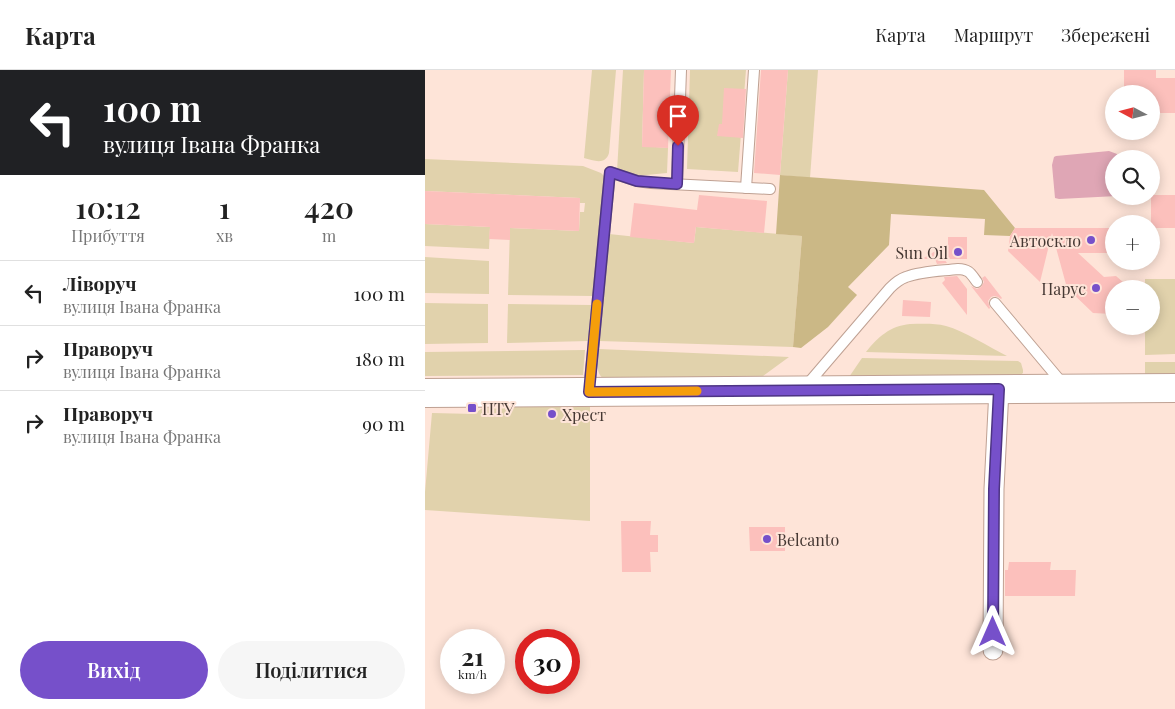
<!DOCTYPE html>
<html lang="uk">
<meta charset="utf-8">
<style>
:root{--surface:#fff;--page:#f6f6f6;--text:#222;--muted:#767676;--line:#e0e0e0;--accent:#7650ca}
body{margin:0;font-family:"Playfair Display",serif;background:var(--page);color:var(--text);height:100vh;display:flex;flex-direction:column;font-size:19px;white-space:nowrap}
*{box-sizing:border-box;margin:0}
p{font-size:16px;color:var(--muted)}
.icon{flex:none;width:28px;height:28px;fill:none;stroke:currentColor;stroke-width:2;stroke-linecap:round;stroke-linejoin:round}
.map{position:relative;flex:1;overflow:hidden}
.side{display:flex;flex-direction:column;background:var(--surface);width:425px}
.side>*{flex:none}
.top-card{background:#202124;color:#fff;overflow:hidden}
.needle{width:32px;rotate:277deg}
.fabs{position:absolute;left:680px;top:15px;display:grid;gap:10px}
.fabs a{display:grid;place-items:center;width:55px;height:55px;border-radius:50%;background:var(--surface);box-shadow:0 2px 12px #0003;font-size:25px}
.speed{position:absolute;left:15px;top:559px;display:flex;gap:10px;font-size:25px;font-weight:700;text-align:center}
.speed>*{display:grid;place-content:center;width:65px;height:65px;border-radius:50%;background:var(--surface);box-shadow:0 2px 12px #0003;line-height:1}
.speed small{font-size:12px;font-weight:400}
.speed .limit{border:8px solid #d22;background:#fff;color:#111}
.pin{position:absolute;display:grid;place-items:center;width:42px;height:42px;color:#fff;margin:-51px -21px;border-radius:50% 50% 50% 0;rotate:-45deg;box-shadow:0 0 5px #0007}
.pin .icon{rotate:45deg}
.me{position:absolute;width:55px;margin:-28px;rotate:0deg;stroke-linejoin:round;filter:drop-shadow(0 0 4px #0008)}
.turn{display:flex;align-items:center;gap:18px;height:105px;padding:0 20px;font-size:22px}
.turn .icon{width:65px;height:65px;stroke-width:2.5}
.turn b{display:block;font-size:35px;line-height:42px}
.eta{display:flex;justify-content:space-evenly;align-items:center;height:85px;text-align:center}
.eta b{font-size:30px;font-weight:600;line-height:35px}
.action{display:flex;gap:10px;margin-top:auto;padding:10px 20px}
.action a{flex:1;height:58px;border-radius:30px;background:var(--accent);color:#fff;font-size:20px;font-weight:600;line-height:58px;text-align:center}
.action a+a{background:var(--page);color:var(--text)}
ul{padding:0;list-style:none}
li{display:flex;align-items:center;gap:15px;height:65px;padding:0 20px;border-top:1px solid var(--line)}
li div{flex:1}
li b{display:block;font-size:19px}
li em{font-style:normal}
header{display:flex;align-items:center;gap:30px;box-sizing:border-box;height:70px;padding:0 25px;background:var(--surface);border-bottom:1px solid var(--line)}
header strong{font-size:24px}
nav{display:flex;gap:28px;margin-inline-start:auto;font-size:18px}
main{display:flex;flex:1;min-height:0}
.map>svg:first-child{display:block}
.green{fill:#e1d2ac}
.forest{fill:#cbb886}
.water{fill:#dfa6b5}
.building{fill:#fcc0bc}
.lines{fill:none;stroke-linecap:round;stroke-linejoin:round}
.service-casing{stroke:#bfa193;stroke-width:12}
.minor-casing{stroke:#bfa193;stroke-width:21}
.primary-casing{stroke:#bfa193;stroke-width:30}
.service{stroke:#fff;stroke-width:10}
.minor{stroke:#fff;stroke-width:19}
.primary{stroke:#fff;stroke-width:28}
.route-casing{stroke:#4d3483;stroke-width:12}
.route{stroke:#7650ca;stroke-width:9}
.slow{stroke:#f59e0b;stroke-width:9}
.poi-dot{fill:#7650ca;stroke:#fee4d8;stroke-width:2}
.labels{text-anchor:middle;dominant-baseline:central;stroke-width:4;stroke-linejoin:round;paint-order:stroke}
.poi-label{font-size:16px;fill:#453833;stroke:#fee4d8;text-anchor:end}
</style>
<header>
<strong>Карта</strong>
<nav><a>Карта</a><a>Маршрут</a><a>Збережені</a></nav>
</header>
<main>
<section class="side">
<div class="top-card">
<div class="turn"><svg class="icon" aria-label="left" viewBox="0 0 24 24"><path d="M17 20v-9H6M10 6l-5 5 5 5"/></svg><div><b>100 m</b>вулиця Івана Франка</div></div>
</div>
<div class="eta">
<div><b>10:12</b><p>Прибуття</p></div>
<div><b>1</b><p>хв</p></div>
<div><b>420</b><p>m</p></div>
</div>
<ul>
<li><svg class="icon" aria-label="left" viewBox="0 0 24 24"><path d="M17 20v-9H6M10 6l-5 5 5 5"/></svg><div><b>Ліворуч</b><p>вулиця Івана Франка</p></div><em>100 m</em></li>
<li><svg class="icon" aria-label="right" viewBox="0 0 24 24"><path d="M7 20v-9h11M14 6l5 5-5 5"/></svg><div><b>Праворуч</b><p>вулиця Івана Франка</p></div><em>180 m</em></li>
<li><svg class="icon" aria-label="right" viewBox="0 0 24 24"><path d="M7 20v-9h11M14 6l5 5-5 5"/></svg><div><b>Праворуч</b><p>вулиця Івана Франка</p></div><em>90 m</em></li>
</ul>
<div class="action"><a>Вихід</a><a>Поділитися</a></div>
</section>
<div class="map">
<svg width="750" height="639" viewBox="0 0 750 639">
<rect width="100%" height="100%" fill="#fee4d8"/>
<g class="green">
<path d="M167,0H191L184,83C180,96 168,90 159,88Z"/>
<path d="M198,0H219L217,76L243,78L242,103L211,106L192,101Z"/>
<path d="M265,0H321L313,102L262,99Z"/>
<path d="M363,0H393L385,108L355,105Z"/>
<path d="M0,89L158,96L176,103L180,107L168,226L83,225L85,158L154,161L155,142H159L160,133H155V128L0,121Z"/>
<path d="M0,154L65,157L64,179L0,176Z"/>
<path d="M271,157L377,166L368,277L174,271L184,164L269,173Z"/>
<path d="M0,187L64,191V224L0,223Z"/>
<path d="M720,209H750V284L720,285V256H726V219H720Z"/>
<path d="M0,233L63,234V273L0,274Z"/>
<path d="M83,234L167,235L164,271L82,273Z"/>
<path d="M485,254C497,254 509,253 521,256C539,261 564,277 582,286L441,282C453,267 465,256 485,254Z"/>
<path d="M174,279L364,287L338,306L183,309C168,308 174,290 174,279Z"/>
<path d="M160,280L158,305L0,306V282Z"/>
<path d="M437,288L593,291L596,293L598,300V303L594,306L424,307Z"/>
<path d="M720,292H750V307L720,308Z"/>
<path d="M59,337H165V451L0,440V422L7,343L49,344Z"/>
</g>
<path class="forest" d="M355,105L559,120L590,158L585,166L559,165L560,149L466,144L464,175L423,217L432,225L403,257L376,278L368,277L377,166L351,164Z"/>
<path class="water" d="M684,81L692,84L694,89H689V126H692L634,129L630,128L627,95L629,87L631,86Z"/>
<g class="building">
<path d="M219,0H246L243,78L217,77Z"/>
<path d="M336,0H363L355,105L329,103Z"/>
<path d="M699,0H731V8H750V43H726V24H699Z"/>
<path d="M299,18L321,19L318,68L292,66L294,54H297Z"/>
<path d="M0,121L155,128L154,161L85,158V170L64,169L65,157L0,154Z"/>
<path d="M274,125L342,131L339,163L271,157L269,173L205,167L209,133L272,140Z"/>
<rect x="726" y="125" width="24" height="33"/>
<path d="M590,158H689V183H653L679,207L691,206L706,219H689V225H687V244L668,243L642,218L627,163L615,212L583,181L585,166Z"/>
<path d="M523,167H542V189H519L522,193L512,194L510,189H497L512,180V181L523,175Z"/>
<path d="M532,206L542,219V245L517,213L520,210L519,207Z"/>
<path d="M560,206L577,228L576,229L573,227L569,226L566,227L563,231L565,238L564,239L546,216L552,219L556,217L559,212L557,208Z"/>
<path d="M478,230L506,232L505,247L477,246Z"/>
<path d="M196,451H226L225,465H233V482H225L226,502H197Z"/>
<path d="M324,457H360V481H325Z"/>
<path d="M584,492H626L625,500H651L650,526H580V500H583Z"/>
</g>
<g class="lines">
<defs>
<g id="service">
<path d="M252,114L256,0"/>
<path d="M321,118L329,0"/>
<path d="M570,233L638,314"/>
<path d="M381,316L465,218C470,213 475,209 481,207C497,201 516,201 533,199C544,199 546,204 552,212"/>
<path d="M164,321L185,102L212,111L226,113L345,119"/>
</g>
<path id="minor" d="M568,580L569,419L574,319"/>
<path id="primary" d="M0,323L750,318"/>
</defs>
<use href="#service" class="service-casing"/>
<use href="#minor" class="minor-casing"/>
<use href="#primary" class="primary-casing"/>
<use href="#service" class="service"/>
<use href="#minor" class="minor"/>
<use href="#primary" class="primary"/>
</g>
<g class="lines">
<defs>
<path id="route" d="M253,76L252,114L212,111L185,102L164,322L574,319L569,419L568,562"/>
</defs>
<use href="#route" class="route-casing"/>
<use href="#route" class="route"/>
<path class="slow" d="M172,234L164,322L272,321"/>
</g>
<g class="poi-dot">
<circle cx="666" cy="170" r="5"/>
<circle cx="533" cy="182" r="5"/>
<circle cx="671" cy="218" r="5"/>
<rect x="42" y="333" width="10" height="10" rx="2.5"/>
<circle cx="127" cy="344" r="5"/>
<circle cx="342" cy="469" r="5"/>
</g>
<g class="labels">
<g class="poi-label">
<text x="656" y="170">Автоскло</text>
<text x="523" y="182">Sun Oil</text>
<text x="661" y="218">Парус</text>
<text x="57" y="338" text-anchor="start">ПТУ</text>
<text x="137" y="344" text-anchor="start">Хрест</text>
<text x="352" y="469" text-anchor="start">Belcanto</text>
</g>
</g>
</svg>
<div class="fabs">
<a><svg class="needle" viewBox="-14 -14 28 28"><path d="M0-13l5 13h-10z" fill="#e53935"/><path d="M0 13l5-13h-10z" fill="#767676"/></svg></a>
<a><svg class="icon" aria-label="search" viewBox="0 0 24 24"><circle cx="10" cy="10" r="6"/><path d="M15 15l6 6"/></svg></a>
<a>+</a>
<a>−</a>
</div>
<div class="speed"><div>21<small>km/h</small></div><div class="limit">30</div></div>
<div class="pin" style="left:253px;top:76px;background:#d93025"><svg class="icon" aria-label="arrive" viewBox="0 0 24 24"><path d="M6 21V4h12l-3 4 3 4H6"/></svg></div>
<svg class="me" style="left:568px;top:562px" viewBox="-20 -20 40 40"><path d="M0-17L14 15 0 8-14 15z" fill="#7650ca" stroke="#fff" stroke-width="4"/></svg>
</div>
</main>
